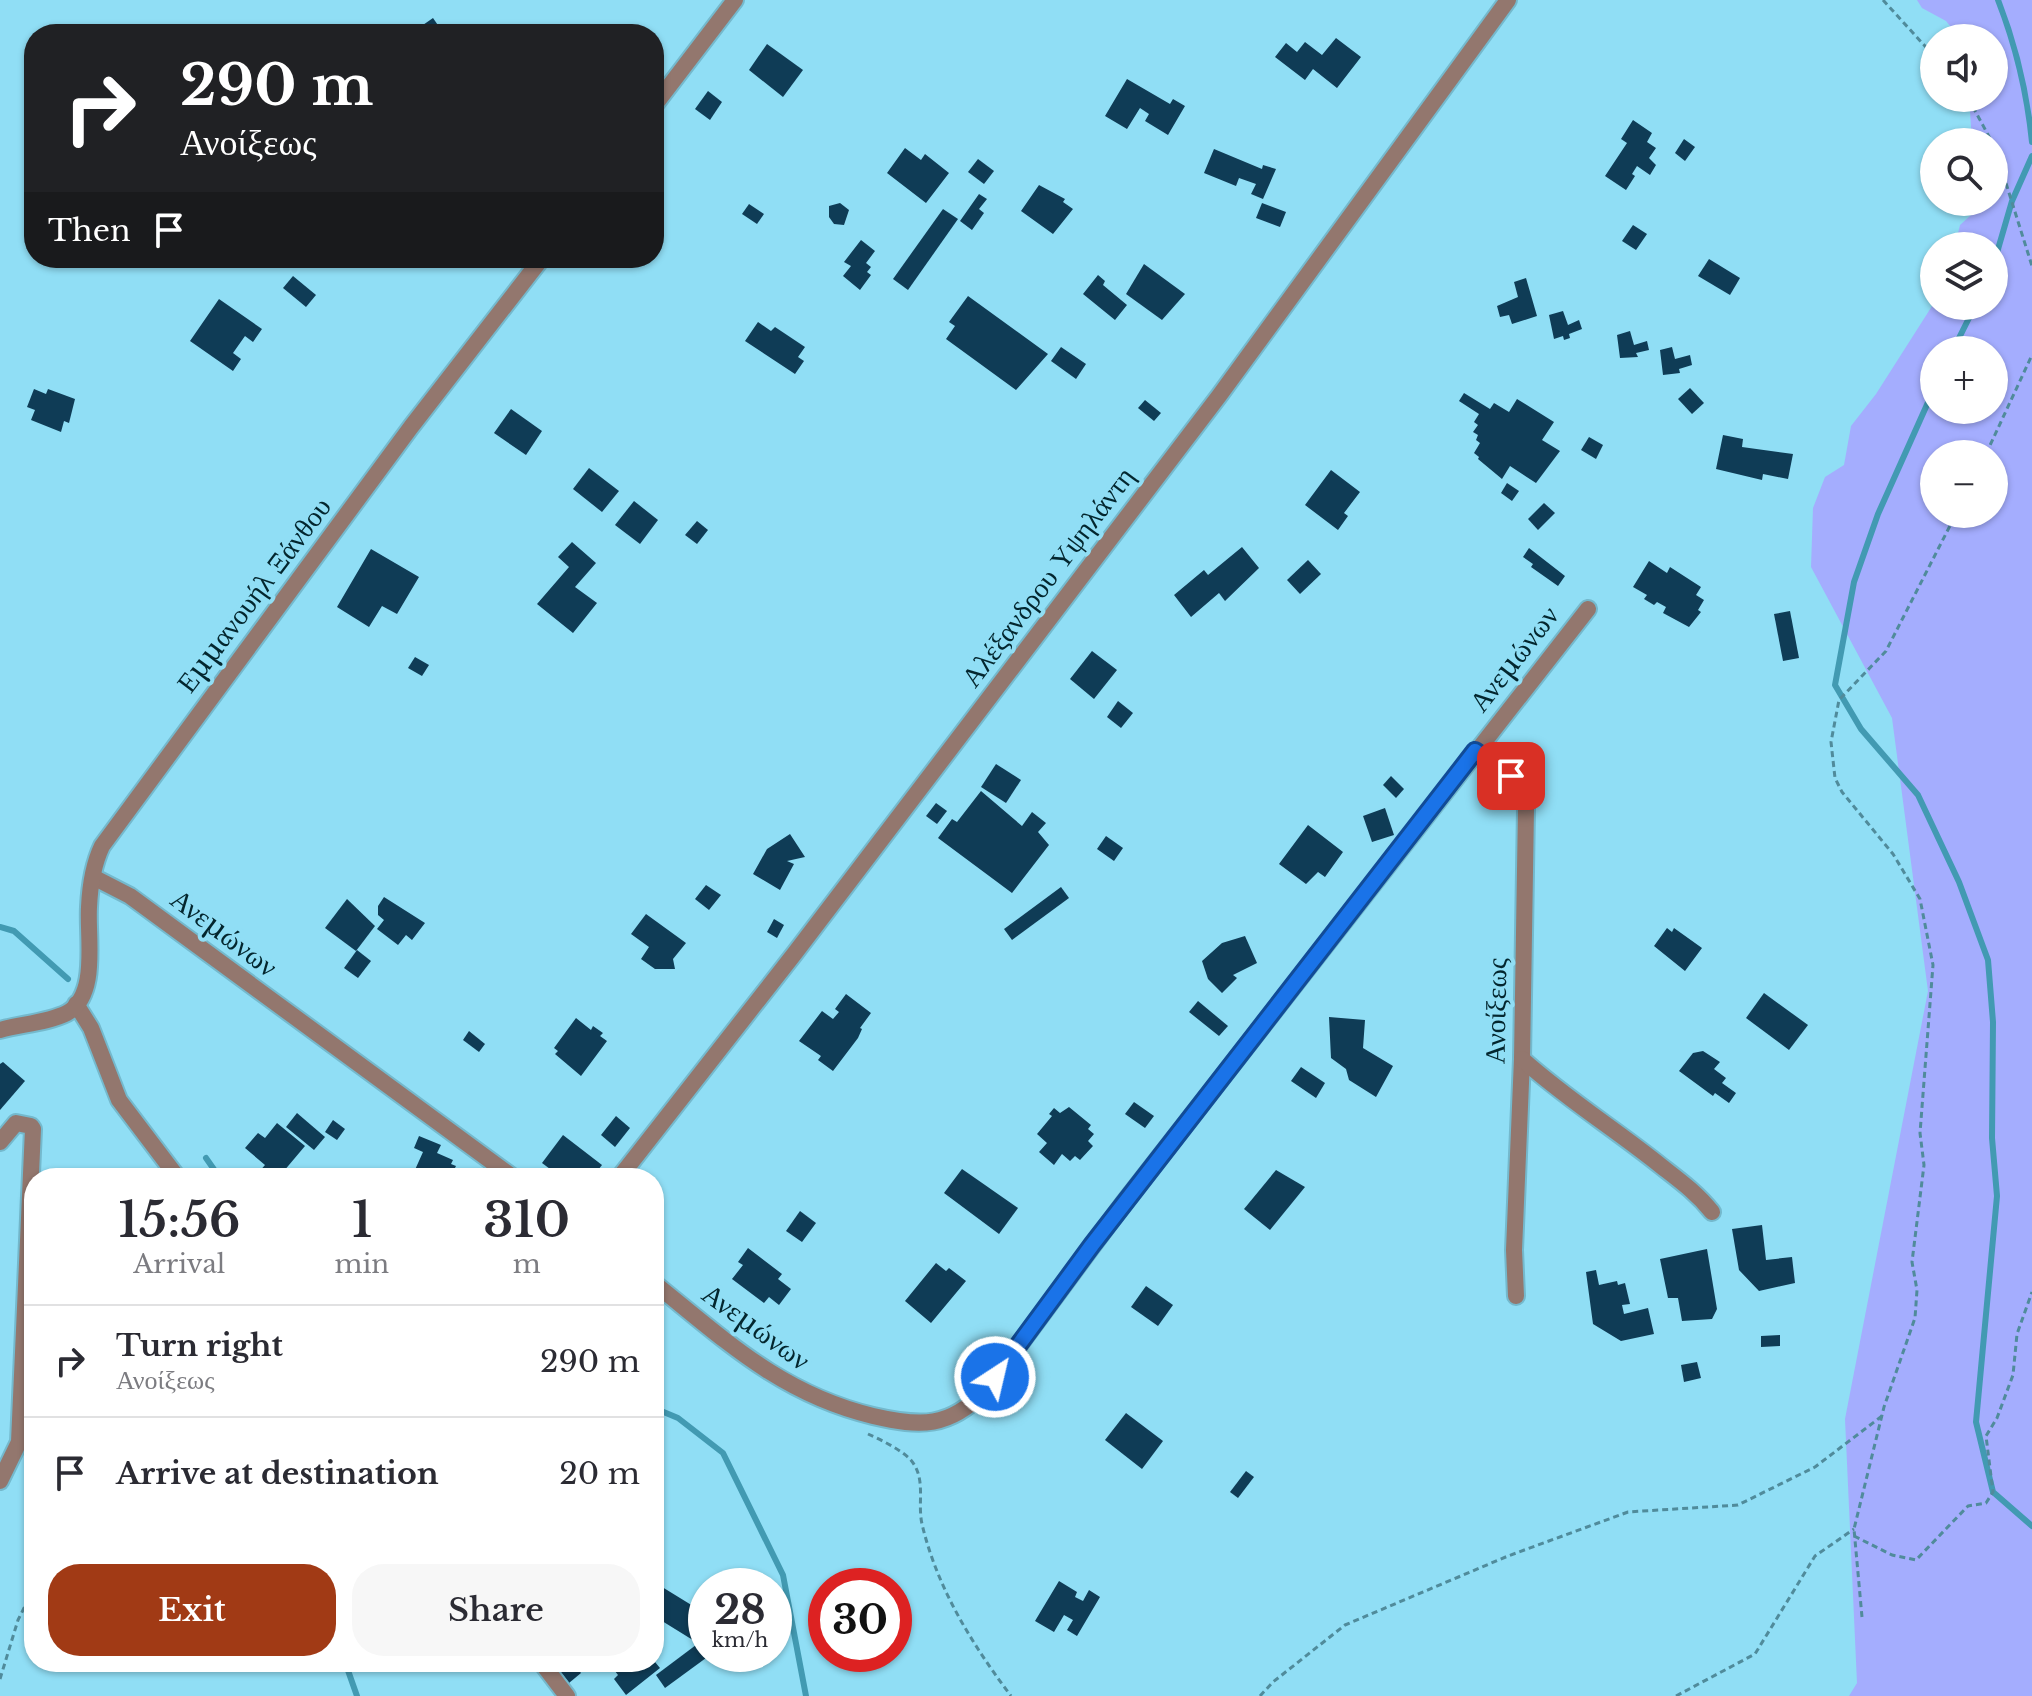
<!DOCTYPE html>
<meta charset="utf-8">
<style>
:root{--surface:#fff;--page:#f7f7f7;--text:#2b2b33;--muted:#7c7c81;--line:#e1e1e2;--accent:#a13a15}
body{margin:0;font-family:"Libre Baskerville",serif;background:var(--page);color:var(--text);height:100vh;display:flex;flex-direction:column;font-size:30px;white-space:nowrap}
*{box-sizing:border-box;margin:0}
p{font-size:26px;color:var(--muted)}
.icon{flex:none;width:44px;height:44px;fill:none;stroke:currentColor;stroke-width:2;stroke-linecap:round;stroke-linejoin:round}
.map{position:relative;flex:1;overflow:hidden}
.side{position:absolute;left:24px;top:1168px;width:640px;height:504px;display:flex;flex-direction:column;background:var(--surface);border-radius:32px;box-shadow:0 2px 6px #0004}
.side>*{flex:none}
.top-card{position:absolute;left:24px;top:24px;width:640px;height:244px;border-radius:32px;box-shadow:0 2px 6px #0004;background:#202124;color:#fff;overflow:hidden}
.tools{position:absolute;left:1920px;top:24px;display:grid;gap:16px}
.tools a{display:grid;place-items:center;width:88px;height:88px;border-radius:50%;background:var(--surface);box-shadow:0 2px 6px #0004;font-size:40px}
.speed{position:absolute;left:688px;top:1568px;display:flex;gap:16px;font-size:40px;font-weight:700;text-align:center}
.speed>*{display:grid;place-content:center;width:104px;height:104px;border-radius:50%;background:var(--surface);box-shadow:0 2px 6px #0004;line-height:1}
.speed small{font-size:20px;font-weight:400}
.speed .limit{border:12px solid #d22;background:#fff;color:#111}
.pin{position:absolute;display:grid;place-items:center;width:68px;height:68px;color:#fff;margin:-34px;border-radius:16px;box-shadow:0 4px 12px #0006}
.me{position:absolute;width:88px;margin:-44px;rotate:35deg;stroke-linejoin:round;filter:drop-shadow(0 0 6px #0008)}
.turn{display:flex;align-items:center;gap:28px;height:168px;padding:0 24px;font-size:36px}
.turn .icon{width:104px;height:104px;stroke-width:2.5}
.turn b{display:block;font-size:56px;line-height:68px}
.then{display:flex;align-items:center;height:76px;padding:0 24px;background:#0003;gap:16px;font-size:30px}
.eta{display:flex;justify-content:space-evenly;align-items:center;height:136px;text-align:center}
.eta b{font-size:48px;font-weight:600;line-height:56px}
.cta{display:flex;gap:16px;margin-top:auto;padding:16px 24px}
.cta a{flex:1;height:92px;border-radius:32px;background:var(--accent);color:#fff;font-size:32px;font-weight:600;line-height:92px;text-align:center}
.cta a+a{background:var(--page);color:var(--text)}
ul{padding:0;list-style:none}
li{display:flex;align-items:center;gap:24px;height:112px;padding:0 24px;border-top:2px solid var(--line)}
li div{flex:1}
li b{display:block;font-size:30px}
li em{font-style:normal}
.map>svg:first-child{display:block}
.green{fill:#a4adfe;fill-rule:evenodd}
.lines{fill:none;stroke-linecap:round;stroke-linejoin:round}
.stream{stroke:#429ab2;stroke-width:6}
.building{fill:#0f3c56}
.minor-casing{stroke:#74b9cd;stroke-width:20}
.tertiary-casing{stroke:#74b9cd;stroke-width:20}
.path{stroke:#508b9b;stroke-width:3;stroke-dasharray:6 4;stroke-linecap:butt}
.minor{stroke:#93776e;stroke-width:16}
.tertiary{stroke:#93776e;stroke-width:16}
.route-casing{stroke:#114b97;stroke-width:20}
.route{stroke:#1a73e8;stroke-width:14}
.labels{text-anchor:middle;dominant-baseline:central;stroke-width:8;stroke-linejoin:round;paint-order:stroke}
.street-label{font-size:28px;fill:#03262e;stroke:#90def5}
</style>
<div class="map">
<svg width="2032" height="1696" viewBox="0 0 2032 1696">
<rect width="100%" height="100%" fill="#90def5"/>
<path class="green" d="M1917,0H2032V1696H1849L1857,1683L1845,1419L1928,991L1892,718L1811,567L1813,508L1825,477L1844,465L1851,426L1876,394L1934,303V306H1994V246H1955L1960,225L1979,208L1978,202H1994V142H1972L1970,111L1973,98H1994V38H1960L1946,21L1922,8ZM1934,350H1994V410H1934ZM1934,454H1994V514H1934Z"/>
<g class="lines">
<g class="stream">
<path d="M1998,0C2016,46 2027,93 2032,142"/>
<path d="M1994,263L2012,201L2032,156"/>
<path d="M1953,350L1975,306"/>
<path d="M1934,389L1878,514L1854,582L1835,685L1861,729L1918,795L1959,882L1988,960L1993,1022L1992,1138L1997,1196L1976,1422L1993,1492L2032,1526"/>
<path d="M0,927L14,931L68,979"/>
<path d="M206,1158L220,1178"/>
<path d="M654,1408L678,1418L723,1453L783,1575L806,1696"/>
<path d="M345,1662L357,1696"/>
</g>
</g>
<g class="building">
<path d="M433,18L444,34H410Z"/>
<path d="M1336,38L1361,57L1337,88L1313,69L1305,80L1275,57L1286,43L1297,52L1305,42L1322,55Z"/>
<path d="M767,44L803,70L783,97L749,70Z"/>
<path d="M1127,79L1170,104L1173,99L1185,106L1168,135L1145,121L1149,114L1140,108L1127,129L1105,116Z"/>
<path d="M708,91L722,102L710,120L695,109Z"/>
<path d="M1633,120L1652,133L1647,142L1656,148L1649,158L1656,165L1650,175L1637,166L1632,174L1635,176L1626,190L1605,176L1627,143L1621,139Z"/>
<path d="M1684,139L1695,147L1685,161L1675,153Z"/>
<path d="M905,148L921,160L925,154L949,173L926,203L887,173Z"/>
<path d="M1214,149L1262,169L1263,165L1276,169L1263,199L1251,194L1256,184L1239,178L1236,186L1204,173Z"/>
<path d="M978,159L994,171L984,184L968,172Z"/>
<path d="M1039,185L1065,199L1063,202L1073,209L1053,234L1021,211Z"/>
<path d="M979,194L987,199L979,209L984,213L972,230L960,221Z"/>
<path d="M840,203L849,210L844,225L834,224L829,217V206Z"/>
<path d="M1262,203L1286,212L1280,227L1256,218Z"/>
<path d="M749,204L764,214L757,224L742,214Z"/>
<path d="M943,209L958,219L908,290L893,279Z"/>
<path d="M1633,225L1647,234L1636,250L1622,241Z"/>
<path d="M861,240L875,251L866,263L871,267L867,272L871,275L860,290L843,276L851,266L844,262Z"/>
<path d="M1709,259L1740,278L1730,295L1698,276Z"/>
<path d="M1144,264L1185,294L1162,320L1126,294Z"/>
<path d="M1098,275L1105,281L1103,285L1127,305L1115,320L1083,294Z"/>
<path d="M293,276L316,295L306,307L283,288Z"/>
<path d="M1526,278L1537,316L1512,324L1509,315L1500,317L1497,306L1518,297L1514,282Z"/>
<path d="M968,296L1048,354L1016,390L946,339L955,326L949,322Z"/>
<path d="M219,299L262,329L253,342L245,336L233,353L241,359L233,371L190,341Z"/>
<path d="M1563,311L1568,325L1579,320L1582,329L1569,334L1570,338L1564,340L1563,336L1554,339L1549,315Z"/>
<path d="M758,322L771,331L775,327L805,347L798,357L804,361L795,374L745,341Z"/>
<path d="M1630,331L1634,345L1647,341L1649,350L1636,353L1638,357L1620,358L1617,335Z"/>
<path d="M1061,347L1086,364L1076,379L1051,361Z"/>
<path d="M1672,347L1675,359L1690,355L1692,365L1679,369L1680,373L1663,375L1660,350Z"/>
<path d="M1690,388L1704,403L1692,414L1678,399Z"/>
<path d="M34,389L46,394L48,389L75,399L69,423L64,421L61,432L31,420L35,410L27,407Z"/>
<path d="M1464,393L1490,409L1494,403L1509,412L1517,399L1554,422L1542,440L1560,451L1536,483L1510,466L1502,479L1478,459L1479,457L1474,453L1480,443L1476,440L1478,435L1473,432L1478,425L1474,422L1479,414L1459,401Z"/>
<path d="M1145,400L1161,413L1154,421L1138,408Z"/>
<path d="M511,409L542,431L526,455L494,433Z"/>
<path d="M1723,435L1743,439L1742,447L1793,454L1788,479L1763,474L1762,480L1716,469Z"/>
<path d="M1589,437L1603,445L1596,459L1581,450Z"/>
<path d="M589,468L619,491L602,512L573,489Z"/>
<path d="M1331,470L1360,492L1344,513L1348,516L1338,530L1305,505Z"/>
<path d="M1507,483L1519,491L1512,501L1501,493Z"/>
<path d="M634,501L658,520L640,544L615,525Z"/>
<path d="M1544,503L1555,513L1538,530L1528,519Z"/>
<path d="M697,521L708,530L697,544L685,535Z"/>
<path d="M572,542L596,563L575,587L597,603L573,633L537,604L569,567L558,557Z"/>
<path d="M1242,547L1259,568L1225,601L1219,593L1191,617L1174,595L1204,570L1208,575Z"/>
<path d="M1529,548L1565,576L1558,586L1531,567L1533,564L1523,557Z"/>
<path d="M371,549L419,577L397,614L382,606L369,627L337,607Z"/>
<path d="M1308,560L1321,574L1300,594L1287,580Z"/>
<path d="M1649,561L1667,573L1670,567L1701,587L1696,595L1704,600L1698,610L1701,612L1689,627L1663,613L1666,607L1657,602L1654,605L1644,599L1647,595L1633,587Z"/>
<path d="M1790,611L1799,658L1783,661L1774,614Z"/>
<path d="M1092,651L1117,670L1094,699L1070,679Z"/>
<path d="M415,657L429,665L422,676L408,668Z"/>
<path d="M1118,701L1133,713L1121,728L1107,717Z"/>
<path d="M996,764L1021,780L1006,803L981,787Z"/>
<path d="M1391,776L1404,789L1396,798L1383,785Z"/>
<path d="M981,791L1022,826L1032,812L1046,823L1038,832L1049,845L1012,893L938,838L952,819L957,822Z"/>
<path d="M936,803L947,811L937,824L926,816Z"/>
<path d="M1385,808L1394,835L1372,842L1363,816Z"/>
<path d="M1308,825L1343,852L1325,877L1318,872L1306,884L1279,864Z"/>
<path d="M790,834L805,857L787,861L794,864L780,890L753,874L767,849Z"/>
<path d="M1106,836L1123,848L1114,861L1097,849Z"/>
<path d="M706,885L721,895L709,910L695,899Z"/>
<path d="M1061,887L1069,898L1012,940L1004,929Z"/>
<path d="M384,897L425,923L412,940L406,935L398,945L377,929L384,920L378,915V906Z"/>
<path d="M347,899L375,926L356,951L325,928Z"/>
<path d="M646,914L686,943L673,959L675,969H655L641,959L649,947L631,934Z"/>
<path d="M774,919L784,925L777,938L767,932Z"/>
<path d="M1667,928L1672,932L1674,928L1702,948L1685,971L1654,946Z"/>
<path d="M1245,936L1257,963L1233,975L1237,978L1222,993L1208,979L1202,961L1222,943Z"/>
<path d="M357,950L371,961L358,978L344,968Z"/>
<path d="M1764,993L1808,1025L1789,1050L1746,1018Z"/>
<path d="M846,994L871,1013L860,1028L862,1029L858,1038L833,1071L818,1060L821,1056L799,1041L822,1011L833,1019L839,1012L835,1009Z"/>
<path d="M1198,1001L1228,1026L1219,1036L1189,1012Z"/>
<path d="M1329,1017L1365,1020L1363,1048L1393,1066L1376,1097L1349,1080L1346,1069L1331,1058Z"/>
<path d="M576,1018L591,1030L593,1026L603,1033L600,1036L607,1041L581,1076L555,1054L558,1051L554,1048Z"/>
<path d="M469,1031L485,1044L479,1052L463,1040Z"/>
<path d="M1703,1051L1720,1062L1714,1069L1726,1078L1722,1083L1736,1093L1729,1103L1715,1093L1713,1096L1679,1071L1693,1053Z"/>
<path d="M3,1062L25,1081L0,1110V1064Z"/>
<path d="M1301,1067L1325,1083L1316,1098L1291,1081Z"/>
<path d="M1134,1102L1154,1116L1145,1128L1125,1114Z"/>
<path d="M1069,1107L1091,1125L1088,1129L1094,1134L1088,1141L1093,1146L1080,1160L1075,1156L1070,1161L1062,1154L1054,1165L1039,1152L1047,1143L1037,1134L1052,1116L1049,1114L1054,1108L1060,1113Z"/>
<path d="M297,1113L325,1137L314,1150L286,1127Z"/>
<path d="M616,1116L630,1128L615,1147L601,1135Z"/>
<path d="M333,1120L345,1129L337,1140L325,1132Z"/>
<path d="M277,1123L305,1146L278,1178H264L258,1173L265,1165L245,1148L258,1133L265,1138Z"/>
<path d="M563,1135L602,1165L592,1178H562L542,1163Z"/>
<path d="M419,1136L441,1145L437,1153L453,1160L451,1164L456,1166L450,1178H428L414,1172L423,1152L414,1148Z"/>
<path d="M962,1169L1018,1208L999,1234L944,1193Z"/>
<path d="M1276,1170L1305,1187L1270,1230L1244,1209Z"/>
<path d="M800,1211L816,1223L802,1242L786,1231Z"/>
<path d="M1762,1225L1766,1260L1792,1257L1795,1283L1759,1291L1739,1270L1732,1229Z"/>
<path d="M748,1248L782,1274L778,1279L791,1289L779,1305L769,1297L764,1303L732,1279L743,1265L738,1262Z"/>
<path d="M1707,1249L1717,1309L1712,1319L1682,1321L1678,1298H1668L1660,1259Z"/>
<path d="M936,1263L946,1271L949,1268L966,1281L931,1323L905,1301Z"/>
<path d="M1596,1270L1599,1285L1617,1281L1618,1285L1625,1283L1630,1304L1622,1305L1624,1314L1648,1308L1654,1334L1621,1341L1593,1324L1586,1272Z"/>
<path d="M1146,1286L1173,1305L1158,1326L1131,1307Z"/>
<path d="M1780,1335V1346L1761,1347V1336Z"/>
<path d="M1697,1362L1701,1378L1684,1382L1681,1365Z"/>
<path d="M1126,1413L1163,1441L1142,1469L1105,1440Z"/>
<path d="M1246,1471L1254,1477L1238,1498L1230,1492Z"/>
<path d="M1059,1581L1077,1592L1075,1597L1083,1601L1089,1590L1100,1597L1077,1636L1067,1630L1073,1620L1064,1615L1054,1632L1035,1621Z"/>
<path d="M654,1582L706,1614V1643L698,1638L696,1642L654,1616Z"/>
<path d="M696,1645L706,1658L665,1688L656,1675Z"/>
<path d="M553,1662H573L581,1673L569,1683Z"/>
<path d="M608,1662H655L660,1668L626,1695L614,1679L618,1675Z"/>
</g>
<g class="lines">
<defs>
<g id="minor">
<path d="M1475,751L1517,781L1526,808L1522,1059L1514,1250L1516,1296"/>
<path d="M93,877L130,896L514,1178"/>
<path d="M76,1004L91,1028L119,1100L178,1178"/>
<path d="M1522,1059C1565,1098 1615,1129 1661,1166C1679,1180 1697,1193 1712,1212"/>
<path d="M0,1142L16,1123L31,1126L33,1129L19,1442L0,1481"/>
<path d="M619,1178L795,953L1219,396L1508,0"/>
<path d="M654,1283C725,1340 781,1394 873,1416C921,1427 949,1428 985,1391L1124,1203L1588,609"/>
<path d="M541,1662L567,1696"/>
</g>
<g id="tertiary">
<path d="M654,106L735,0"/>
<path d="M0,1030C21,1024 47,1023 67,1013C99,995 87,938 89,907C90,886 93,865 102,846L411,427L542,258"/>
</g>
</defs>
<use href="#minor" class="minor-casing"/>
<use href="#tertiary" class="tertiary-casing"/>
<g class="path">
<path d="M1883,0L1934,56"/>
<path d="M1968,98L1992,142"/>
<path d="M1994,145L2032,266"/>
<path d="M1986,454L2032,355"/>
<path d="M868,1434C881,1440 900,1449 910,1459C927,1478 917,1502 922,1524C937,1588 972,1644 1011,1696"/>
<path d="M1854,1536L1892,1555L1916,1560L1968,1506L1986,1503L1993,1492L1986,1436L1997,1418L2013,1375L2017,1334L2032,1292"/>
<path d="M1862,1617L1854,1529L1884,1407L1915,1318L1917,1290L1912,1262L1924,1165L1920,1133L1933,965L1920,899L1893,854L1842,792L1835,778L1831,742L1839,700L1886,651L1956,514"/>
<path d="M0,1679L18,1620L34,1588"/>
<path d="M1260,1696L1273,1682L1345,1625L1508,1556L1628,1512L1738,1505L1815,1467L1882,1416"/>
<path d="M1676,1696L1755,1654L1815,1556L1854,1529"/>
</g>
<use href="#minor" class="minor"/>
<use href="#tertiary" class="tertiary"/>
</g>
<g class="lines">
<defs>
<path id="route" d="M995,1377L1092,1245L1475,751L1511,776"/>
</defs>
<use href="#route" class="route-casing"/>
<use href="#route" class="route"/>
</g>
<g class="labels">
<g class="street-label">
<text transform="translate(1048 577) rotate(-53)">Αλέξανδρου Υψηλάντη</text>
<text transform="translate(254 595) rotate(-53)">Εμμανουήλ Ξάνθου</text>
<text transform="translate(1514 659) rotate(-52)">Ανεμώνων</text>
<text transform="translate(224 933) rotate(37)">Ανεμώνων</text>
<text transform="translate(1496 1011) rotate(-89)">Ανοίξεως</text>
<text transform="translate(756 1327) rotate(36)">Ανεμώνων</text>
</g>
</g>
</svg>
<div class="tools">
<a><svg class="icon" aria-label="sound" viewBox="0 0 24 24"><path d="M4 9h4l5-4v14l-5-4H4zM17 9q2 3 0 6"/></svg></a>
<a><svg class="icon" aria-label="search" viewBox="0 0 24 24"><circle cx="10" cy="10" r="6"/><path d="M15 15l6 6"/></svg></a>
<a><svg class="icon" aria-label="layers" viewBox="0 0 24 24"><path d="M12 4l9 5-9 5-9-5zM3 14l9 5 9-5"/></svg></a>
<a>+</a>
<a>−</a>
</div>
<div class="speed"><div>28<small>km/h</small></div><div class="limit">30</div></div>
<div class="pin" style="left:1511px;top:776px;background:#d93025"><svg class="icon" aria-label="arrive" viewBox="0 0 24 24"><path d="M6 21V4h12l-3 4 3 4H6"/></svg></div>
<svg class="me" style="left:995px;top:1377px" viewBox="-20 -20 40 40"><circle r="17" fill="#1a73e8" stroke="#fff" stroke-width="3"/><path d="M0-11L8 9 0 5-8 9z" fill="#fff"/></svg>
<div class="top-card">
<div class="turn"><svg class="icon" aria-label="right" viewBox="0 0 24 24"><path d="M7 20v-9h11M14 6l5 5-5 5"/></svg><div><b>290 m</b>Ανοίξεως</div></div>
<div class="then">Then<svg class="icon" aria-label="arrive" viewBox="0 0 24 24"><path d="M6 21V4h12l-3 4 3 4H6"/></svg></div>
</div>
<section class="side">
<div class="eta">
<div><b>15:56</b><p>Arrival</p></div>
<div><b>1</b><p>min</p></div>
<div><b>310</b><p>m</p></div>
</div>
<ul>
<li><svg class="icon" aria-label="right" viewBox="0 0 24 24"><path d="M7 20v-9h11M14 6l5 5-5 5"/></svg><div><b>Turn right</b><p>Ανοίξεως</p></div><em>290 m</em></li>
<li><svg class="icon" aria-label="arrive" viewBox="0 0 24 24"><path d="M6 21V4h12l-3 4 3 4H6"/></svg><div><b>Arrive at destination</b></div><em>20 m</em></li>
</ul>
<div class="cta"><a>Exit</a><a>Share</a></div>
</section>
</div>
